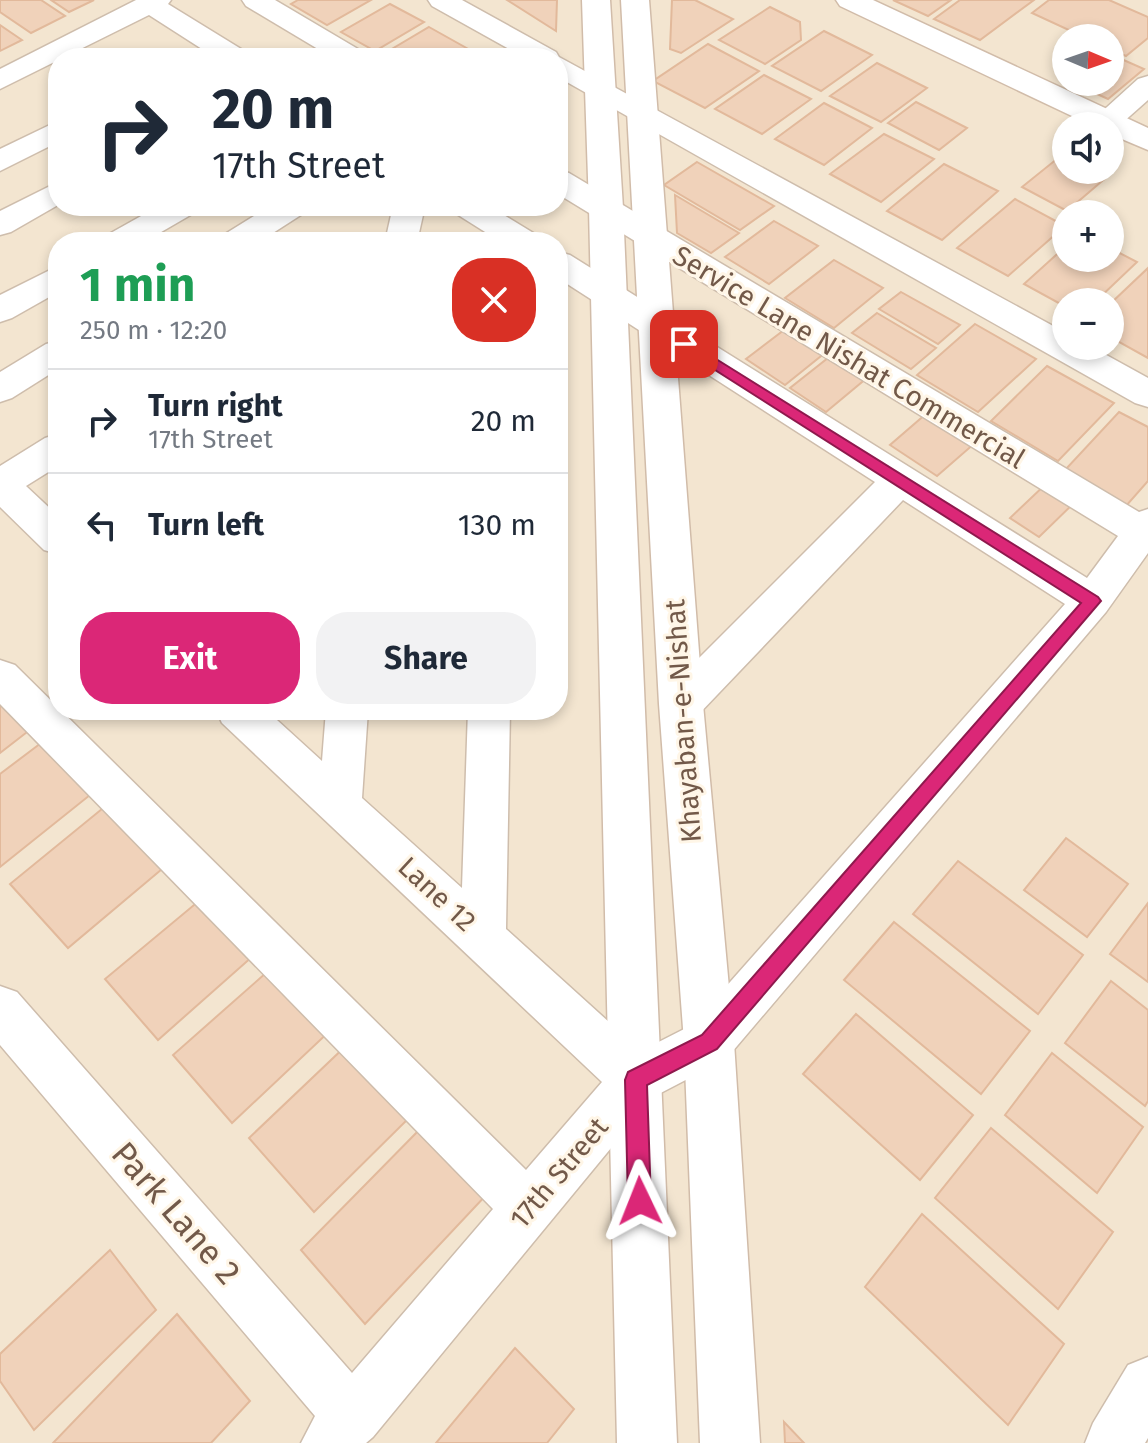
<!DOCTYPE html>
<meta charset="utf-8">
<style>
:root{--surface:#fff;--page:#f2f2f3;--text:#1f2937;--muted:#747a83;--line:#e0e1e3;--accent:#db2777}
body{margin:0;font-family:"Fira Sans",sans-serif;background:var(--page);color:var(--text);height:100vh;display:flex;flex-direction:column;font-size:30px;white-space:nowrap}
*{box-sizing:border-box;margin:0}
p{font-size:26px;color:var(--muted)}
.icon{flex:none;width:44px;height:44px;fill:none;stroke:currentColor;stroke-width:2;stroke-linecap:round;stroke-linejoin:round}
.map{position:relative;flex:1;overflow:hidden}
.panel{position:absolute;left:48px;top:232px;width:520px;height:488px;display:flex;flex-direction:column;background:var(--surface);border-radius:32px;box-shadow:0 4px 12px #0003}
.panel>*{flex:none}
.banner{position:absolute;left:48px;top:48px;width:520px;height:168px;border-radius:32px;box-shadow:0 4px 12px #0003;background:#fff;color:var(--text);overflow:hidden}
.needle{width:52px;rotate:92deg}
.buttons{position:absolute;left:1052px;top:24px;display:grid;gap:16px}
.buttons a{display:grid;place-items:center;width:72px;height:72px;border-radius:50%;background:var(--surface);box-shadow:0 4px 12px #0003;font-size:40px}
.pin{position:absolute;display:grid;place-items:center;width:68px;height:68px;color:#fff;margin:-34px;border-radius:16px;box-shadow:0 4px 12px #0006}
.me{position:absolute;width:88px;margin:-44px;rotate:358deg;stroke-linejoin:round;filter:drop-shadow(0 0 6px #0008)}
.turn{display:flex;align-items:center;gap:28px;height:168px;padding:0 32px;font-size:36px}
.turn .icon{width:104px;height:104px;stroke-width:2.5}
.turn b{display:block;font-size:56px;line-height:68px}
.round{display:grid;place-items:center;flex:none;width:84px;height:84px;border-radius:32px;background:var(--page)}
.headline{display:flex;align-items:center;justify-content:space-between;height:136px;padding:0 32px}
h1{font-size:48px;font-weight:700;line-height:60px;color:#1e9e55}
.cta{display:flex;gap:16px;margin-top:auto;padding:16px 32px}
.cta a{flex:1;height:92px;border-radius:32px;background:var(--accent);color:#fff;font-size:32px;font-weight:700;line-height:92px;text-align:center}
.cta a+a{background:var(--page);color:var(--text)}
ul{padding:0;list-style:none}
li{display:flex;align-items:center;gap:24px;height:104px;padding:0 32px;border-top:2px solid var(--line)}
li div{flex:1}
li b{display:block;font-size:30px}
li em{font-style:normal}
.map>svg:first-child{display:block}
.residential{fill:#f3e5d0;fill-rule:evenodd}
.building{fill:#f0d2ba;stroke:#e2b99b;stroke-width:2}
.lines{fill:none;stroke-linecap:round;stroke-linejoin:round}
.street-casing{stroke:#cebdac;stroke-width:3}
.secondary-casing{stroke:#d1bca9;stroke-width:3}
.street{fill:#fff;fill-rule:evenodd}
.secondary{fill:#fff;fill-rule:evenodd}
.route{fill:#db2777;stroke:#8e194d;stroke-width:2}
.labels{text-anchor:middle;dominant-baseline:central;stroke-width:6;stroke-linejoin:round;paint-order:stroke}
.street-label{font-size:28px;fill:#725949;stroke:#fff6e7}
.near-street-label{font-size:34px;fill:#725949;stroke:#fff6e7}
</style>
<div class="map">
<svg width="1148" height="1443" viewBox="0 0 1148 1443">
<rect width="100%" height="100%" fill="#fbf3e2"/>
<path class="residential" d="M0,0H1148V1443H0ZM1066,38H1110V82H1066ZM58,58H558V206H58ZM1066,126H1110V170H1066ZM1066,214H1110V258H1066ZM58,242H558V710H58ZM1066,302H1110V346H1066Z"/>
<g class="building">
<path d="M0,0H41L65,16L31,33L0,12Z"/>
<path d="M51,0H94L69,12Z"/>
<path d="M298,0H371L327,25L291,4Z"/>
<path d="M507,0H557L556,31Z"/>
<path d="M672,0H695L733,19L681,53L670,49Z"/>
<path d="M893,0H951L928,16Z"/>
<path d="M960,0H1034L980,40L934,19Z"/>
<path d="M1049,0H1109L1148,17V38L1126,56L1110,49V38H1086L1032,13Z"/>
<path d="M390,4L424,22L375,51L341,32Z"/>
<path d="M770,7L800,22L801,40L765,64L719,40Z"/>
<path d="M0,25L22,40L0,51Z"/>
<path d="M429,27L470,50L457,58L380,56Z"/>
<path d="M824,31L872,55L821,91L772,66Z"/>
<path d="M708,44L759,71L705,108L653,81Z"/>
<path d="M1110,54L1144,69L1108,99L1071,82H1110Z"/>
<path d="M877,63L927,88L881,122L830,96Z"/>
<path d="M764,75L811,99L762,134L715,109Z"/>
<path d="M916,102L967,128L939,150L888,123Z"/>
<path d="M824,103L872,128L824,165L775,139Z"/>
<path d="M884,134L934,159L881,202L830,174Z"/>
<path d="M1063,154L1066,155V170H1096L1108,176L1067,211L1022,187Z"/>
<path d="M697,162L774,206L740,230L664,185Z"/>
<path d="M944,164L998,191L942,240L887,211Z"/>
<path d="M675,195L739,233L711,253L677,233Z"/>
<path d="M1015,199L1065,226L1008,276L957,248Z"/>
<path d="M774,221L818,246L769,284L725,257Z"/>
<path d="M1066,246V258H1110V248L1137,262L1095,302H1066V307L1024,284Z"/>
<path d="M834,260L883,288L834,328L785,298Z"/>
<path d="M1148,268V358L1110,337V304Z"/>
<path d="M901,292L960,325L938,344L879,309Z"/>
<path d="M877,313L936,348L911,369L852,333Z"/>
<path d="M975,324L1036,359L978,412L917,375Z"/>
<path d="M788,327L826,352L785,385L746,359Z"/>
<path d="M833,354L868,377L826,412L790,388Z"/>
<path d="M1047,366L1114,403L1058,461L991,421Z"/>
<path d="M1119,412L1148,427V481L1126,506L1065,470Z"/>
<path d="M927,413L975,443L937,476L890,445Z"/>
<path d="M1049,481L1078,499L1039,537L1010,518Z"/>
<path d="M0,698L31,729L0,753Z"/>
<path d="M45,740L95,791L0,867V774Z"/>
<path d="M108,804L168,864L68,948L10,884Z"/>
<path d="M1066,838L1128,884L1087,937L1024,890Z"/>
<path d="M958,861L1083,955L1038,1014L913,914Z"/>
<path d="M200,900L253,956L158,1040L105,979Z"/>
<path d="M1148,903V982L1110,954Z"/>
<path d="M894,922L1030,1031L981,1094L844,980Z"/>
<path d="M275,965L334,1027L232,1123L173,1055Z"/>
<path d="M1111,981L1148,1010V1101L1145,1106L1065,1043Z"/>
<path d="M856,1014L973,1115L920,1180L803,1074Z"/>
<path d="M350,1042L416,1111L314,1212L249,1138Z"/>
<path d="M1052,1053L1143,1127L1097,1193L1005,1115Z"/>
<path d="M424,1125L489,1192L365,1324L301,1250Z"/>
<path d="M991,1128L1113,1232L1058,1309L935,1198Z"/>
<path d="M922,1214L1064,1344L1008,1425L865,1287Z"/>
<path d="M110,1250L156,1310L34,1430L0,1381V1354Z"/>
<path d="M177,1314L250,1401L211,1443H53Z"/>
<path d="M515,1348L574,1409L547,1443H436Z"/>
<path d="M784,1422L804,1443H785Z"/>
</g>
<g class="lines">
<defs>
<g id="street">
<path d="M136,0H171L168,4L246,52L250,58H216L149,15L0,89V69Z"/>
<path d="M242,0H275L363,52L367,58H333L246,6Z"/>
<path d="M428,0H462L556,52L559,57L1066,333V346H1090L1148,378V407L1135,403L558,77V58H525L432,6Z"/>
<path d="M1148,76V100L1112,132L1110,126H1086L1138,79Z"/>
<path d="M58,121V142L0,171V149Z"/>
<path d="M558,170L569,173L1139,512L1148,509V553L1106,612L726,1059L653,1097L373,1437L366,1443H301L315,1416L0,1045V986L17,992L352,1373L493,1209L0,704V660L15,665L526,1170L602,1082L222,723L216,710H266L322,761L326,710H368L362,798L462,888L468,710H510L506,929L641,1051L692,1025L1065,604L903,500L696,717L681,722L666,717L660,704L666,691L875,482L558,278V252L570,255L1087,578L1118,536L558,194Z"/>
<path d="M58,182V205L11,232L0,235V211Z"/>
<path d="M159,206H199L194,213L144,242H104L109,234Z"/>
<path d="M270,206H309L304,213L259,242H220L225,234Z"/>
<path d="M393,206H425L417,242H385Z"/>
<path d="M450,206H489L535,234L540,242H501L455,213Z"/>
<path d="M58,266V292L12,318L0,322V295Z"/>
<path d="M58,341V369L12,398L0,402V372L46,344Z"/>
<path d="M58,434V466L26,486L58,516V554L44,550L0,507V466L45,438Z"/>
<path d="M1148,1357V1438L1145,1443H1085L1093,1423L1128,1365Z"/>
</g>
<g id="secondary">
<path d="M582,0H610L623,208L677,1443H617L589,208Z"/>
<path d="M621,0H649L703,704L734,1042L760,1443H700L684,1042L659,704Z"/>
<path d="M836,0H873L1148,128V150L1110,134V126H1093L840,6Z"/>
</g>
</defs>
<use href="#street" class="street-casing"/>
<use href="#secondary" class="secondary-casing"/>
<use href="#street" class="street"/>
<use href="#secondary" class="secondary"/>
</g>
<path class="route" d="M684,339L1098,597L1101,601L717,1049L647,1085L651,1201L648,1209L640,1212L632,1209L628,1201L625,1080L628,1072L702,1035L1081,603L679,347L677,344Z"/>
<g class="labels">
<g class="street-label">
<text transform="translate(849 357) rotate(31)">Service Lane Nishat Commercial</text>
<text transform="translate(683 721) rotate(-94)">Khayaban-e-Nishat</text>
<text transform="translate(437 894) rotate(43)">Lane 12</text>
<text transform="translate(559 1173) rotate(-50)">17th Street</text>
</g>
<g class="near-street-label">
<text transform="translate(176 1213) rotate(49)">Park Lane 2</text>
</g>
</g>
</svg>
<div class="buttons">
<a><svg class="needle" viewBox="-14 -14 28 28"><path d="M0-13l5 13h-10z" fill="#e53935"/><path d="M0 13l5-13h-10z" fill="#747a83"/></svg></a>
<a><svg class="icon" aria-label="sound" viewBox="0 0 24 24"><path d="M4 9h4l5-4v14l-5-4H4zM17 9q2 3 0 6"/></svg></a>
<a>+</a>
<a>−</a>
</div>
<div class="pin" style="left:684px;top:344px;background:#d93025"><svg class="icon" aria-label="arrive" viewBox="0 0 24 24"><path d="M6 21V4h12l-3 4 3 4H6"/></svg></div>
<svg class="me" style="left:640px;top:1201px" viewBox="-20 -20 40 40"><path d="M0-17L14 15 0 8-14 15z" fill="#db2777" stroke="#fff" stroke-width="4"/></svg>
<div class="banner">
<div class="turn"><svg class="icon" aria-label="right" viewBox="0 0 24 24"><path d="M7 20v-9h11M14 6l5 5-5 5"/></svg><div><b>20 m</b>17th Street</div></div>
</div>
<section class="panel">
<div class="headline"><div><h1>1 min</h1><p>250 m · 12:20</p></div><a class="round" style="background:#d93025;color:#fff"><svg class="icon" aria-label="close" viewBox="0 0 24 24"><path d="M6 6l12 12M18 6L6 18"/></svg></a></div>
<ul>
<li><svg class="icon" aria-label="right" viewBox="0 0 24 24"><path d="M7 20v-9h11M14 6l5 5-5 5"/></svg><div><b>Turn right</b><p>17th Street</p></div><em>20 m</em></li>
<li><svg class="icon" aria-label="left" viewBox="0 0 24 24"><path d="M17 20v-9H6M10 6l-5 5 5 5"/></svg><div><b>Turn left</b></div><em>130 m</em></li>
</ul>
<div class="cta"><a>Exit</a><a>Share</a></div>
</section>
</div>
